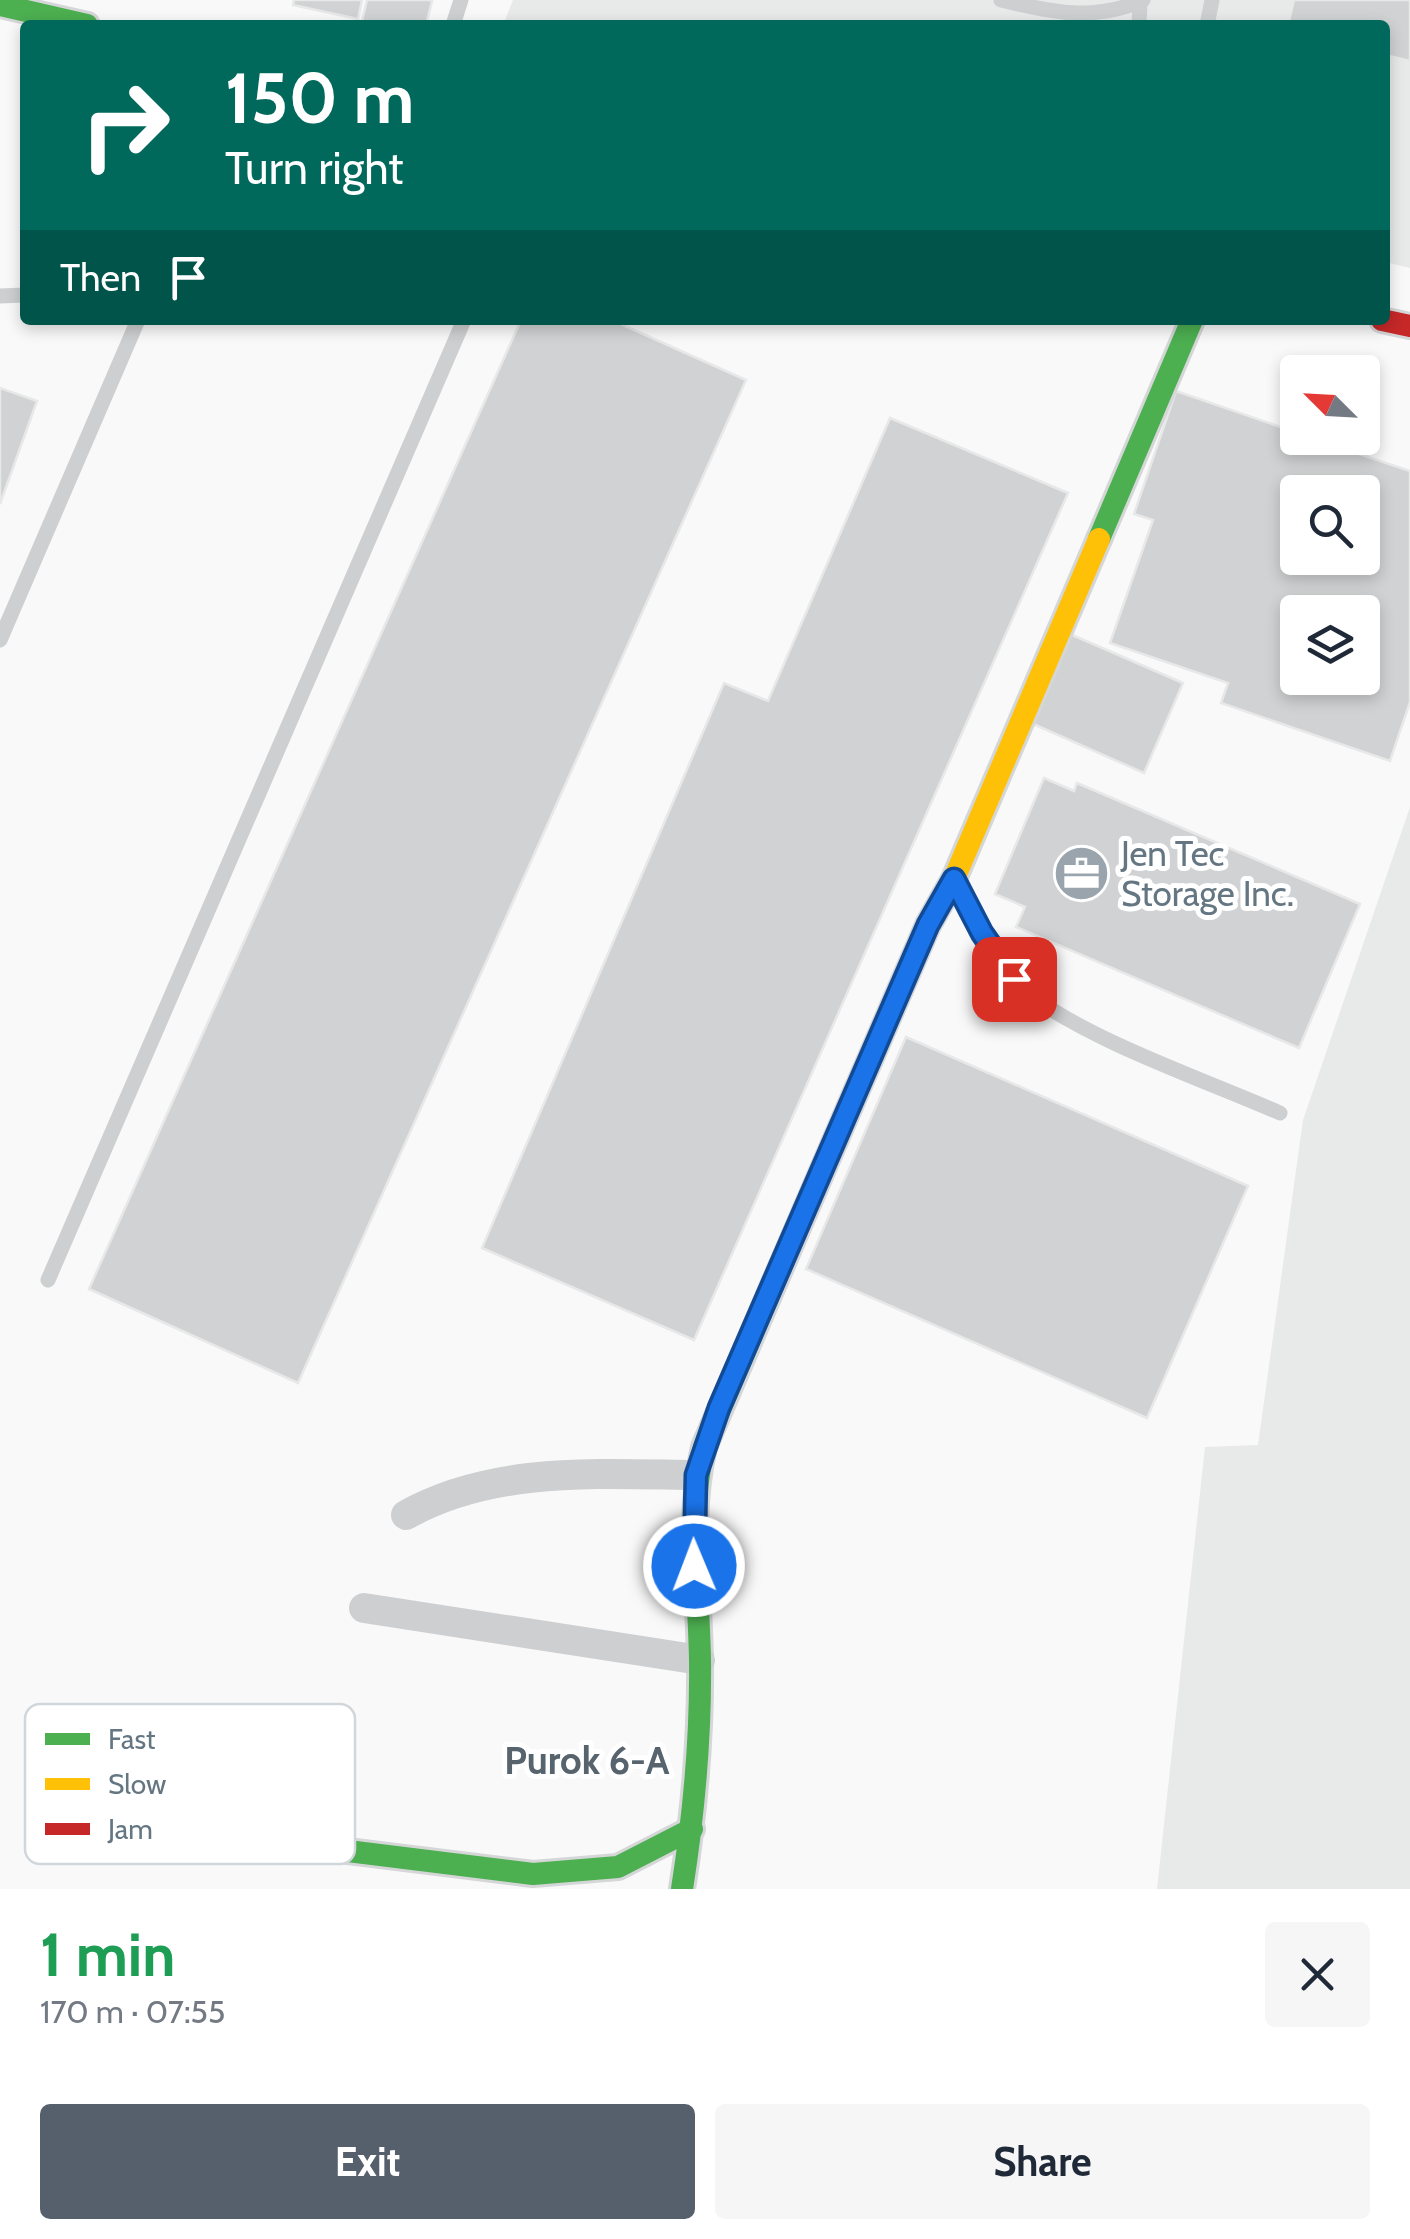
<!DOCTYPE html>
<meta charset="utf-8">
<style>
:root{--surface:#fff;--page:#f6f6f7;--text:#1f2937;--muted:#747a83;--accent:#56606c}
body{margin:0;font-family:Cabin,sans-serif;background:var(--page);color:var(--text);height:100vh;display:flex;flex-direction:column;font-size:38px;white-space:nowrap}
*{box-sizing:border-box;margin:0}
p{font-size:32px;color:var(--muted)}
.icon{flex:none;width:55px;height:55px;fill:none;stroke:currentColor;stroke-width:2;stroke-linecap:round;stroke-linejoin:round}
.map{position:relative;height:1889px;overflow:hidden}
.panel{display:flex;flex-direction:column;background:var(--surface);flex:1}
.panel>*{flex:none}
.hud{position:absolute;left:20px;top:20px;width:1370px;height:305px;border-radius:10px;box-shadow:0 5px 15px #0003;background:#00695c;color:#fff;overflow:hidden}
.needle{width:65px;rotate:294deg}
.fabs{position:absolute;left:1280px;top:355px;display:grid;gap:20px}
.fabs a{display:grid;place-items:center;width:100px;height:100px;border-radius:10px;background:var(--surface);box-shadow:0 5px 15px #0003;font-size:50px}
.pin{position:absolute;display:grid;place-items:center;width:85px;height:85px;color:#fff;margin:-42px;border-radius:20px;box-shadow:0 5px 15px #0006}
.me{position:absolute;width:110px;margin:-55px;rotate:359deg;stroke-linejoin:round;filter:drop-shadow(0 0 8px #0008)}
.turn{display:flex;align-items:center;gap:35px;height:210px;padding:0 40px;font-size:45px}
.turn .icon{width:130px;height:130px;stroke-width:2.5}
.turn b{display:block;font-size:70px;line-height:85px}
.then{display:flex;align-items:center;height:95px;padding:0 40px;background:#0003;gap:20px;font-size:38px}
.round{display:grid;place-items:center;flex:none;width:105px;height:105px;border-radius:10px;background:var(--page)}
.overview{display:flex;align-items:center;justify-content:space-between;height:170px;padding:0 40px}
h1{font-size:60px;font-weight:700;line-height:75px;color:#1e9e55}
.action{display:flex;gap:20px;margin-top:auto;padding:20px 40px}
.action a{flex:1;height:115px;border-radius:10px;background:var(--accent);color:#fff;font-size:40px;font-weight:700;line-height:115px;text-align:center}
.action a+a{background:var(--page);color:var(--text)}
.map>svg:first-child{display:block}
.built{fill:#e8e9e9}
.building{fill:#d0d2d3;stroke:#e8e8e8;stroke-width:2.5;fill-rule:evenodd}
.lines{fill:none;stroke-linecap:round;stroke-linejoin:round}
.fast-casing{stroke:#d5d6d7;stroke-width:28}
.slow-casing{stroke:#d5d6d7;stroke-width:28}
.jam-casing{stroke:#d5d6d7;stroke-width:28}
.lane{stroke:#cecfd0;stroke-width:15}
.street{stroke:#cecfd0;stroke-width:30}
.fast{stroke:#4caf50;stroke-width:22}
.slow{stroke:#ffc107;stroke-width:22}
.jam{stroke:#c62828;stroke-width:22}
.route-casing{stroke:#114b97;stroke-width:25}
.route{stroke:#1a73e8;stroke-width:18}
.labels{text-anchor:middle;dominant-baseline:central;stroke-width:10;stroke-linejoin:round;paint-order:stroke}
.poi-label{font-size:35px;fill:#657683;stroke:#fff;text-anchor:start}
.neighbourhood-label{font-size:38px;font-weight:bold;fill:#57646e;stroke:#fff}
.key{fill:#fff;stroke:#d1d6da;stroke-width:2.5}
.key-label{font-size:28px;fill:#657683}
</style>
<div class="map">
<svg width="1410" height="1889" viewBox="0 0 1410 1889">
<rect width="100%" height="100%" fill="#f9f9f9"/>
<g class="built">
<path d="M513,0H1410V268L1385,262V25H503Z"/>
<path d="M1410,807V1889H1157L1205,1447L1258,1445L1303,1120Z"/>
</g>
<g class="building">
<path d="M294,0H362L358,19L293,5Z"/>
<path d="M367,0H429L432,1L426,25H379L362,21Z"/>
<path d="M1294,0H1410V61L1385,55V25H1288Z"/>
<path d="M521,320H612L746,380L298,1383L89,1289Z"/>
<path d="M0,388L37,401L0,504Z"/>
<path d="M1176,391L1298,433V438H1312L1410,471V702L1390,761L1221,703L1228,683L1110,643L1153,520L1134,514ZM1298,492H1362V558H1298ZM1298,612H1362V678H1298Z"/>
<path d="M890,418L1068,493L694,1340L482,1248L724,683L768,701Z"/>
<path d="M1070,634L1183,683L1144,773L1031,723Z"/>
<path d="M1044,778L1074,791L1077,783L1360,904L1299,1048L1016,927L1025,907L995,894Z"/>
<path d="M906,1037L1248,1186L1147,1418L806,1269Z"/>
</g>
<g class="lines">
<defs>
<g id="fast">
<path d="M0,5L87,25"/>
<path d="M1099,539L1192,320"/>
<path d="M147,1826L533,1874L618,1867L692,1829"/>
<path d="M682,1889C694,1813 701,1737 700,1660C699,1588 687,1519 704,1447L850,1106"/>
</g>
<path id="slow" d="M850,1106L928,925L954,879L1099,539"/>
<path id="jam" d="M1382,320L1410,326"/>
</defs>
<use href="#fast" class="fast-casing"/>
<use href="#slow" class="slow-casing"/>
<use href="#jam" class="jam-casing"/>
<g class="lane">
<path d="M1001,0C1050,12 1095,22 1143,0"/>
<path d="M453,25L461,0"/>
<path d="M1139,25L1140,2"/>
<path d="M1207,25L1212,0"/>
<path d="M0,296L25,295"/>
<path d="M0,640L138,320"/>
<path d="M958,887C977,925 995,968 1030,995C1093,1042 1205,1080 1280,1113"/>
<path d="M48,1280L464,320"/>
</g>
<g class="street">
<path d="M406,1515C493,1466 599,1474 696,1475"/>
<path d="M364,1608L700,1660"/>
</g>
<use href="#fast" class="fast"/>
<use href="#slow" class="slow"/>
<use href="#jam" class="jam"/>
</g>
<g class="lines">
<defs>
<path id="route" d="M694,1566L696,1475L719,1408L928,925L954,879L982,933L1014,979"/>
</defs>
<use href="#route" class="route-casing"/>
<use href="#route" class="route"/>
</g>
<defs>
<symbol id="office-disc" viewBox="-11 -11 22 22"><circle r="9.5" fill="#99a4ac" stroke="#fff"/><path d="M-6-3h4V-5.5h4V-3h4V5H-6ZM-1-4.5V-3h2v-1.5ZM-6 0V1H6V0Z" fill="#fff"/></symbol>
</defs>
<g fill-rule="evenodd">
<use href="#office-disc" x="1050" y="842" width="63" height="63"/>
</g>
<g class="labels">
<g class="poi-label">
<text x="1121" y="853">Jen Tec<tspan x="1121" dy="40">Storage Inc.</tspan></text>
</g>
<g class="neighbourhood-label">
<text x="587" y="1760">Purok 6-A</text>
</g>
</g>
<rect x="25" y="1704" width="330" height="160" rx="15" class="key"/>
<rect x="45" y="1733" width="45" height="12" fill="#4caf50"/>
<rect x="45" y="1778" width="45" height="12" fill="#ffc107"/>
<rect x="45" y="1823" width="45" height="12" fill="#c62828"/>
<g class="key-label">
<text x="108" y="1749">Fast</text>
<text x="108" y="1794">Slow</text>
<text x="108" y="1839">Jam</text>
</g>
</svg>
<div class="fabs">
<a><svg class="needle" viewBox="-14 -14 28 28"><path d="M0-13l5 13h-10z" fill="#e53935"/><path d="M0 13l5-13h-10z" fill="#747a83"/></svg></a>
<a><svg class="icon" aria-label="search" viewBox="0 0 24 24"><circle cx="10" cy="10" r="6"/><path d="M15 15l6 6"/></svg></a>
<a><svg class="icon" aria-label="layers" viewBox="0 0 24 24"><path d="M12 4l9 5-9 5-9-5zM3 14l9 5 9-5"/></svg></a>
</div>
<div class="pin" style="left:1014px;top:979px;background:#d93025"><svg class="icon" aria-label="arrive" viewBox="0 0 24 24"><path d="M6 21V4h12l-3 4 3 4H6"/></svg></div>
<svg class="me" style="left:694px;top:1566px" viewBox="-20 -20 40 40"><circle r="17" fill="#1a73e8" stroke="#fff" stroke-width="3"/><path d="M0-11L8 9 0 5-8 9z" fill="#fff"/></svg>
<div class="hud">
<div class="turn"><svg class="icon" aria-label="right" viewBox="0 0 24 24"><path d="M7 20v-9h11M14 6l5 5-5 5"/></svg><div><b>150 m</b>Turn right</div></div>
<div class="then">Then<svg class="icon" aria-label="arrive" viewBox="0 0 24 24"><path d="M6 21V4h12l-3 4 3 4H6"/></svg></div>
</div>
</div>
<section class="panel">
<div class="overview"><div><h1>1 min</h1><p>170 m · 07:55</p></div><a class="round"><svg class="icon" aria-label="close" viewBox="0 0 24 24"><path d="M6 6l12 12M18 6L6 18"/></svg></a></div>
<div class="action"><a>Exit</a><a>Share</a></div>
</section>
